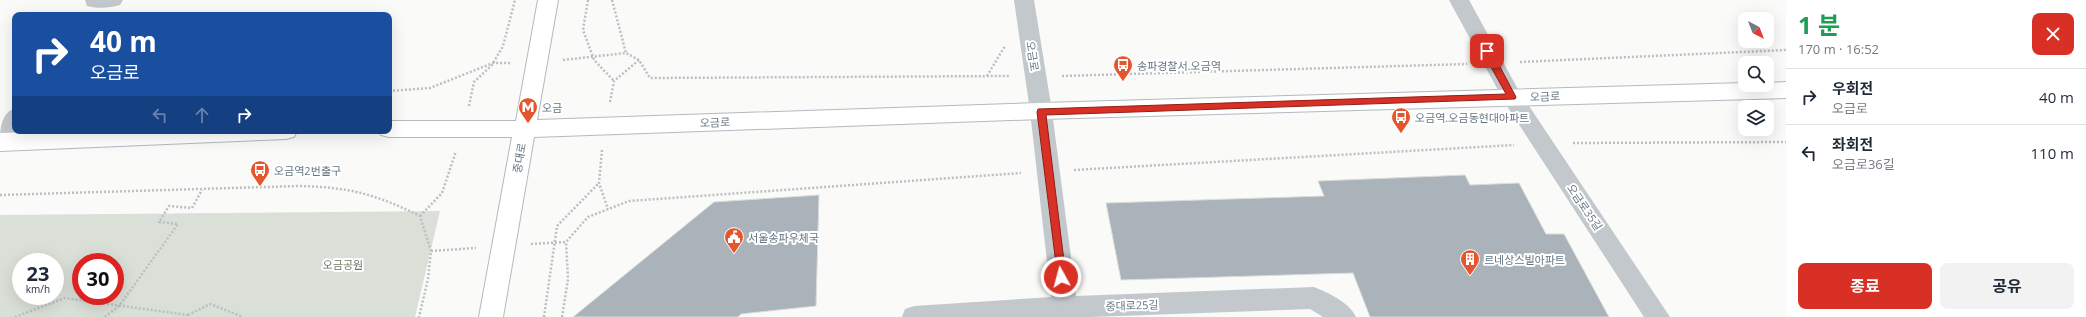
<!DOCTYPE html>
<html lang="ko">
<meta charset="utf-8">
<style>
:root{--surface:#fff;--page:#f2f2f3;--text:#1f2937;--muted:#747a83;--line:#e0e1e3;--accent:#d93025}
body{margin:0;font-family:"Open Sans","Noto Sans KR",sans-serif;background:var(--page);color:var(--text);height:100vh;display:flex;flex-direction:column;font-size:15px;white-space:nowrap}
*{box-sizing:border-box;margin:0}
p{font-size:13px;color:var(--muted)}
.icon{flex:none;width:22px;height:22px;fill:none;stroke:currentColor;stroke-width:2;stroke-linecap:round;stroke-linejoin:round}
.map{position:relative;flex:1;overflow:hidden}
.drawer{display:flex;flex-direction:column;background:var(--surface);width:300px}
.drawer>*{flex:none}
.hud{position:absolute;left:12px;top:12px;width:380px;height:122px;border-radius:8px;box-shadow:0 4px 16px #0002;background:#1a4fa0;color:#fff;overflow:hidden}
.needle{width:26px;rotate:138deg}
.controls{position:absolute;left:1738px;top:12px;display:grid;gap:8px}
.controls a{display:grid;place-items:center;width:36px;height:36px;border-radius:8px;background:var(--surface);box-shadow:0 4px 16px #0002;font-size:20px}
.speed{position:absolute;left:12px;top:253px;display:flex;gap:8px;font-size:20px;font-weight:700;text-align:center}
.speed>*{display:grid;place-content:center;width:52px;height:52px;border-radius:50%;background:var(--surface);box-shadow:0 4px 16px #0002;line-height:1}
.speed small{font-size:10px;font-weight:400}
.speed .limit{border:6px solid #d22;background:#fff;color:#111}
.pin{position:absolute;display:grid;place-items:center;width:34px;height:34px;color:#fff;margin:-17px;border-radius:8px;box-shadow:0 2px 6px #0006}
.me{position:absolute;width:44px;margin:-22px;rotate:353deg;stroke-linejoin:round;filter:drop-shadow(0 0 3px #0008)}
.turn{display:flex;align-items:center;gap:14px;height:84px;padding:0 12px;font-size:18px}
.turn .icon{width:52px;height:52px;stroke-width:2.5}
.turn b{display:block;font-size:28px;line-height:34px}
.lanes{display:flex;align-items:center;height:38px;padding:0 12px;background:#0003;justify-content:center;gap:20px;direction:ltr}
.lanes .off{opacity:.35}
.round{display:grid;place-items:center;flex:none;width:42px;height:42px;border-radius:8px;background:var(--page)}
.summary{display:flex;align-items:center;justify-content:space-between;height:68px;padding:0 12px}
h1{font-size:24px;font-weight:700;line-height:30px;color:#1e9e55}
.primary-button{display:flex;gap:8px;margin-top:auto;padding:8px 12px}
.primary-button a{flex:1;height:46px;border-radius:8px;background:var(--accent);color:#fff;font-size:16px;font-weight:700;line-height:46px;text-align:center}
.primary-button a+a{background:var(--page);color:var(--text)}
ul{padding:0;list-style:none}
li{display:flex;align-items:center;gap:12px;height:56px;padding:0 12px;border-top:1px solid var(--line)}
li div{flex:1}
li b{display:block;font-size:15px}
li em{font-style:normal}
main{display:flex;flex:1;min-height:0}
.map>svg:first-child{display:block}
.green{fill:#dadfd7;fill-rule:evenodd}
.building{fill:#aab3b9;stroke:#dcdcda}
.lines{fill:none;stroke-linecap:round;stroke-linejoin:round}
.secondary-casing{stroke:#b3babf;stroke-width:2}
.path{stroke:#bbbfc2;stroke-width:2.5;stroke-dasharray:2 2;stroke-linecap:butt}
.minor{fill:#c3c8cc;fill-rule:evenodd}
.secondary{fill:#fff;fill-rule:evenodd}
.route{fill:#d93025;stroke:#8d1f18}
.labels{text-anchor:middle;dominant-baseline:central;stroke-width:4;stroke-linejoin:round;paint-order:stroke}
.street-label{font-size:11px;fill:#657683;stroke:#fff}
.poi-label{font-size:11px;fill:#657683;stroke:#fff;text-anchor:start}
.park-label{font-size:11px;fill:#687a64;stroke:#fff}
</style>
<main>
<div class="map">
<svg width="1786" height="317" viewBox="0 0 1786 317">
<rect width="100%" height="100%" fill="#fafaf8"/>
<path class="green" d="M440,211L415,317H0V215ZM21,262H55V296H21ZM81,262H115V296H81Z"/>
<g class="building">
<path d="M1465,175L1470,185L1519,183L1546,234H1564L1609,317H1370L1353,273L1121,280L1106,203L1324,196L1318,181Z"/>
<path d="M819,195L816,306L741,314L738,317H573L714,202Z"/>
</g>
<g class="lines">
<defs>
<g id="secondary">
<path d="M538,0H558L537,120L1041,103L1745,83V85H1767V83L1786,82V98L1041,119L534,137L503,317H479L512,137H389L381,135L379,131H389V121H516Z"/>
<path d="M64,131H297L294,137L286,139L0,151V133Z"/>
</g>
</defs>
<use href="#secondary" class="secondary-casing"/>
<g class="path">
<path d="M588,0L583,30L594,60L614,81"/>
<path d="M612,0L626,53"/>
<path d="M563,60L626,53L639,60L650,78L1009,76"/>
<path d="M1520,62L1786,50"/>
<path d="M987,76L1005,46"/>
<path d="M1062,76L1467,64"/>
<path d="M389,91L430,88L493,63H512"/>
<path d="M610,102L614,81L639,60"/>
<path d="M469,106L474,82L492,65L503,46L515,0"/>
<path d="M1573,143L1786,142"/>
<path d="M602,150L599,183L608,209"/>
<path d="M1074,170L1514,145"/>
<path d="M0,195L299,186C349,187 375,194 420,216L431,251L428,279L419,317"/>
<path d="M420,216L442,193L456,151"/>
<path d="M531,244L566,242L588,217L629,201L1021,173"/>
<path d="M431,251L476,248"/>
<path d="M188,315L210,304L243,317"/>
<path d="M15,317L65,298L188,315L189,317"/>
<path d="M105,317L119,306L178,224L159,222L169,206L192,208L202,190"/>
<path d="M544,317L557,226L599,183"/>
<path d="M562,317L568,279L566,242"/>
</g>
<g class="minor">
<path d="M85,0H123L120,5C109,8 98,9 87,6Z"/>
<path d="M1014,0H1034L1052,111L1076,296L1314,287C1329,293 1350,303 1356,317H1323L1310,309L1090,317H902L905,309L914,306L1051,297L1030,111Z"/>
<path d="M1449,0H1469L1519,91L1670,317H1644L1505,103Z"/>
<path d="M15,108C15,124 18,139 0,145C0,130 0,114 15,108Z"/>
</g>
<use href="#secondary" class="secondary"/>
</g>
<path class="route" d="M1484,48H1490L1516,97L1515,99L1046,115L1066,277L1061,281L1058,280L1037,112L1038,109L1506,94L1482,51Z"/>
<defs>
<symbol id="bus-pin" viewBox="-11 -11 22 30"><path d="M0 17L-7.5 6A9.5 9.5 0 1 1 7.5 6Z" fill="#e4572e" stroke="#fff"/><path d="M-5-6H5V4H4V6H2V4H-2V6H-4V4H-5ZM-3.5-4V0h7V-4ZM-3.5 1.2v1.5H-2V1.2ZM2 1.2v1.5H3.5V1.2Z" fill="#fff"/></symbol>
<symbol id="metro-pin" viewBox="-11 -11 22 30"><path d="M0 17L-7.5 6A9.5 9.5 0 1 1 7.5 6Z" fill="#e4572e" stroke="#fff"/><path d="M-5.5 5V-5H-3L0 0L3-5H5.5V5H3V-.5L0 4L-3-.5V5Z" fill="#fff"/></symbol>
<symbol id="civic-pin" viewBox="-11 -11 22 30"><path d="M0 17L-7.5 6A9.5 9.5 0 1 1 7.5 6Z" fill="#e4572e" stroke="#fff"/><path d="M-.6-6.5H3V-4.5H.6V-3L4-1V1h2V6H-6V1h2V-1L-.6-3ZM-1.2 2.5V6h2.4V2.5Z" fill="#fff"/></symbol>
<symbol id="building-pin" viewBox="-11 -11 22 30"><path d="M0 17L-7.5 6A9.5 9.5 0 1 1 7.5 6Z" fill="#e4572e" stroke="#fff"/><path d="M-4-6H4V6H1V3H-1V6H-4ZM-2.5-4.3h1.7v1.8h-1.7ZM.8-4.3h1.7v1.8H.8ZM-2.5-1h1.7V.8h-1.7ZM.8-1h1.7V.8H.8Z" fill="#fff"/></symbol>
</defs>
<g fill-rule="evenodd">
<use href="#bus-pin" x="1112" y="54" width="22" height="30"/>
<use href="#metro-pin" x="517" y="96" width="22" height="30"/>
<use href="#bus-pin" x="1390" y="106" width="22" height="30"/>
<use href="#bus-pin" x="249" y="159" width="22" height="30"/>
<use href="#civic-pin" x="723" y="226" width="22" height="30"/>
<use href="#building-pin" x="1459" y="248" width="22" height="30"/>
</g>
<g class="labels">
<g class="street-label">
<text transform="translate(1033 56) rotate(81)">오금로</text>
<text transform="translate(1545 96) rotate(-2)">오금로</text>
<text transform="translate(715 122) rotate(-2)">오금로</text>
<text transform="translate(519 158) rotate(-80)">중대로</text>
<text transform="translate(1585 207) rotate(56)">오금로35길</text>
<text transform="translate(1132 305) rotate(-2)">중대로25길</text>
</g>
<g class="poi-label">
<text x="1137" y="65">송파경찰서.오금역</text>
<text x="542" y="107">오금</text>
<text x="1415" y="117">오금역.오금동현대아파트</text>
<text x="274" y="170">오금역2번출구</text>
<text x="748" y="237">서울송파우체국</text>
<text x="1484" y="259">르네상스빌아파트</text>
</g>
<g class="park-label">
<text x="343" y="264">오금공원</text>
</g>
</g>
</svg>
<div class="controls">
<a><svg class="needle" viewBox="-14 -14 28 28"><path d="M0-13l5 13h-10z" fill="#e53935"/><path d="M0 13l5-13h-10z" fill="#747a83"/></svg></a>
<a><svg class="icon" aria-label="search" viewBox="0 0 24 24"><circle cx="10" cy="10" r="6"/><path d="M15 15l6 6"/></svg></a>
<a><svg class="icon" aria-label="layers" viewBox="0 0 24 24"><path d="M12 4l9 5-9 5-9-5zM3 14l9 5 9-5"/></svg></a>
</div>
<div class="speed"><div>23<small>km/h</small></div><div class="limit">30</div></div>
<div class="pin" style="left:1487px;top:51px;background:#d93025"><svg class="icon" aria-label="arrive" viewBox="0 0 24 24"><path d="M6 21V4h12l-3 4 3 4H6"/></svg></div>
<svg class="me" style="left:1061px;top:277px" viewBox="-20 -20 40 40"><circle r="17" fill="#d93025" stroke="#fff" stroke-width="3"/><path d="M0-11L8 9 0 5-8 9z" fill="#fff"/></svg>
<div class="hud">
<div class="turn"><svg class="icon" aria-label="right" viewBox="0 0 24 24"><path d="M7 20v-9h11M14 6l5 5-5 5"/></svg><div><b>40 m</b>오금로</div></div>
<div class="lanes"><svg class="icon off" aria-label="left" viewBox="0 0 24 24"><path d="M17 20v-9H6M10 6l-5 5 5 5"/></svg><svg class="icon off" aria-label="ahead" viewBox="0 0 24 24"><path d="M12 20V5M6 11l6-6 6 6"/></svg><svg class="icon" aria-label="right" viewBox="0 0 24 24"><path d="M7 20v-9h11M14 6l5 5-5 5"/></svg></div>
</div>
</div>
<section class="drawer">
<div class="summary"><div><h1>1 분</h1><p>170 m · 16:52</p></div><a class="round" style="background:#d93025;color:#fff"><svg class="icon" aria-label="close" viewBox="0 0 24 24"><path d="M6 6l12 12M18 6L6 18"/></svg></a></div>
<ul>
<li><svg class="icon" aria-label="right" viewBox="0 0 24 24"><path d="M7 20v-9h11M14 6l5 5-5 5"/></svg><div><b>우회전</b><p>오금로</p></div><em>40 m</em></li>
<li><svg class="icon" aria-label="left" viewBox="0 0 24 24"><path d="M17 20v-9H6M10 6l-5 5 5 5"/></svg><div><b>좌회전</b><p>오금로36길</p></div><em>110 m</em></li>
</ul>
<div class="primary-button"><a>종료</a><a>공유</a></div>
</section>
</main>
